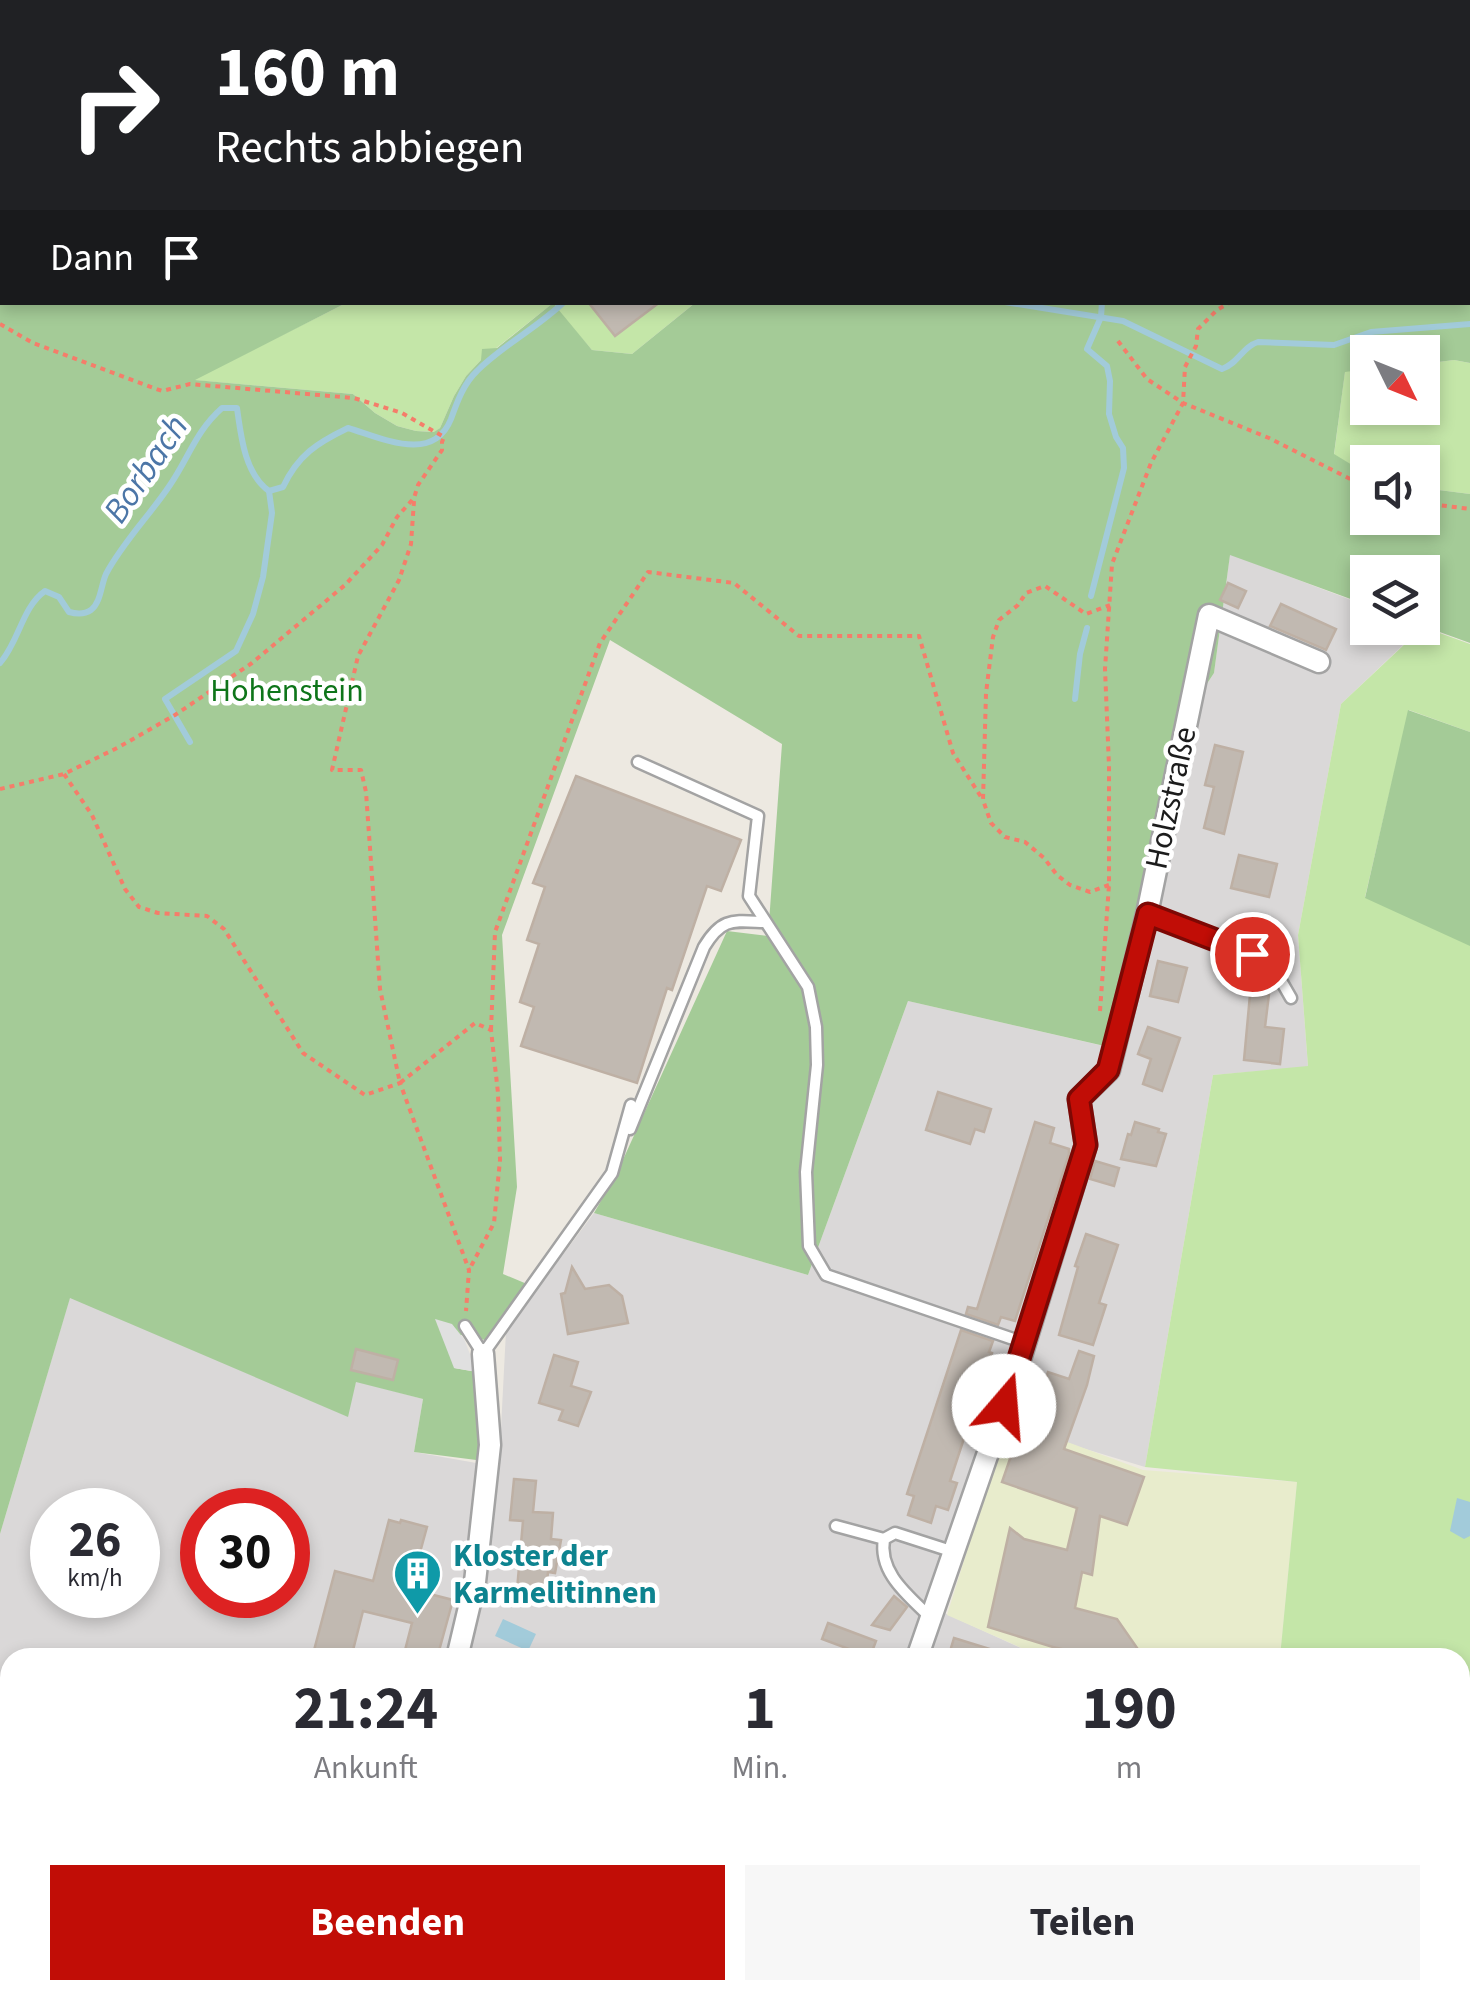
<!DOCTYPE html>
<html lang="de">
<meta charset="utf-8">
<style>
:root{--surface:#fff;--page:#f7f7f7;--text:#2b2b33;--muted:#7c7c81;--accent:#c10d06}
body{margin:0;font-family:"Source Sans 3",sans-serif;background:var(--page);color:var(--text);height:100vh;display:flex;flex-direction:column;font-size:38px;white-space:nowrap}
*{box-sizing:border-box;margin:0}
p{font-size:32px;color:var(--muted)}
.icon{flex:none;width:55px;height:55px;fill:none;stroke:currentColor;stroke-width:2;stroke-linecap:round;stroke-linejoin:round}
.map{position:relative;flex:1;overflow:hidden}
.sheet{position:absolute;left:0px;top:1648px;width:1470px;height:352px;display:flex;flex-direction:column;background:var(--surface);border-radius:30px 30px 0 0;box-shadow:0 5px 15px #0003}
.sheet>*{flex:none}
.top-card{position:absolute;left:0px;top:0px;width:1470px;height:305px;box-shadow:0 5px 15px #0003;background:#202124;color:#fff;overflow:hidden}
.needle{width:65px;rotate:133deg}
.controls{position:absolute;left:1350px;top:335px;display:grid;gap:20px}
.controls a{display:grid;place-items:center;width:90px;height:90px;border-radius:0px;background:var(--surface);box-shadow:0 5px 15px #0003;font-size:50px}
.speed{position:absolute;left:30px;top:1488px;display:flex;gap:20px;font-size:50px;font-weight:700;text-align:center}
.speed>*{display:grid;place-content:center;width:130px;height:130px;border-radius:50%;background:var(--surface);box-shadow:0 5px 15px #0003;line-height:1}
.speed small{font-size:25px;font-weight:400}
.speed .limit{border:15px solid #d22;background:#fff;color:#111}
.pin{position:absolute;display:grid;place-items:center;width:85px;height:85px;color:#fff;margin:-42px;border:5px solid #fff;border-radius:50%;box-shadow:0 2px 10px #0007}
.me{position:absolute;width:110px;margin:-55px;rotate:18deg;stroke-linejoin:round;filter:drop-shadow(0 0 8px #0008)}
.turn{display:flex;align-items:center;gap:35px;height:210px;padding:0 50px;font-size:45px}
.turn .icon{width:130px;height:130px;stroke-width:2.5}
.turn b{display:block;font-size:70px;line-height:85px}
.then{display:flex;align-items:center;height:95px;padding:0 50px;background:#0003;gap:20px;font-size:38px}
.eta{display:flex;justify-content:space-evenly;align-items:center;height:170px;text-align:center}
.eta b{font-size:60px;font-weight:700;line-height:70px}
.button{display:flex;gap:20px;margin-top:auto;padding:20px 50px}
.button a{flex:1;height:115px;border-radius:0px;background:var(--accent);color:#fff;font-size:40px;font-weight:700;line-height:115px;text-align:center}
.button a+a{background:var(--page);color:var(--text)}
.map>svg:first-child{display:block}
.residential{fill:#dad8d8;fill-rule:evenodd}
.farmland{fill:#e8eccc}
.grass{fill:#c4e6a8}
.forest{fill:#a4cb97}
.parking{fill:#e0e0e0}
.water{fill:#a2cbda}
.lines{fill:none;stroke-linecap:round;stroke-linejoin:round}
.stream{stroke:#a2cbda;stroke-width:6}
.building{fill:#c1b9b1;stroke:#beb0a4;stroke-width:2.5}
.service-casing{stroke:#a3a3a3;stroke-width:15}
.minor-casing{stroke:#a3a3a3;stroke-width:25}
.path{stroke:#f57d6a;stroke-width:4;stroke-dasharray:5 5;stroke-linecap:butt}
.service{stroke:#fff;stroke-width:10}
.minor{stroke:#fff;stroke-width:20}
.route-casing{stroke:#7d0804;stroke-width:25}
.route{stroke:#c10d06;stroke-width:18}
.labels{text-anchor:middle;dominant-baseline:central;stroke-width:9;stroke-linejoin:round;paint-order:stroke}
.park-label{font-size:32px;fill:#0e751a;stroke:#fff}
.street-label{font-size:32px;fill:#1c1c1c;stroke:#fff}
.culture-label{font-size:32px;font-weight:bold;fill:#0d838f;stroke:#fff;text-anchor:start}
.water-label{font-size:35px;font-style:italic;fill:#4c76a7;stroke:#fff}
</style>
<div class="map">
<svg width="1470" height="1998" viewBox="0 0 1470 1998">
<rect width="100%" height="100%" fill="#ede9e1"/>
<g class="residential">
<path d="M1230,554L1367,606L1368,628H1421L1341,704L1298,935L1308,1067L1213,1075L1145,1467L1079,1447L995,1415L929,1606L1023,1649L1022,1657L10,1658V1990H1121L1118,1998H0V1534L70,1297L347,1416L356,1381L423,1399L414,1452L499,1467L506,1331L594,1213L808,1275L908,1001L1121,1050L1181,723L1214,673ZM52,1510H138V1595H52ZM202,1510H288V1595H202Z"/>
<path d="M1460,1792L1470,1793V1998H1446V1990H1460Z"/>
</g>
<path class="farmland" d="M1008,1420L1143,1470L1297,1482L1280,1657H1056L1024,1649L947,1615Z"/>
<g class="grass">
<path d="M1160,0H1436L1434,2H1160Z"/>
<path d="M346,303H695L632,354L592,350L552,304L481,360L466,376L454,396L440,428L435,432L416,431L397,426L375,413L353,394L193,380Z"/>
<path d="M1454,360L1470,363V494L1423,488L1422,462H1368L1367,474L1334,455L1345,371L1367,369L1368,408H1422L1423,364Z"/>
<path d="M1423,627L1470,644V732L1409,710L1365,897L1470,945V1793L1460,1792V1658L1280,1657L1297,1482L1145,1467L1213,1075L1308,1066L1298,935L1341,704Z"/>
<path d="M1121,1990H1446V1998H1118Z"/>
</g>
<g class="forest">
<path d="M0,0H1160V2H2V302L346,303L195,380L353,394L375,413L397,426L416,431L434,432L440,428L454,396L466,376L481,360L482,349L497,348L553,303L592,350L632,354L695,303L1468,302V2H1434L1436,0H1470V363L1454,360L1423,364L1422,352H1368L1367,369L1345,372L1334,454L1367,474L1368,518H1422L1423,488L1470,494V643L1423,626L1422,572H1368L1367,605L1230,555L1214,673L1181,723L1122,1050L908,1001L808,1275L594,1213L616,1175L727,931L768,936L782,744L610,640L502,935L517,1187L503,1274L527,1284L485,1340L461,1335L454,1368L477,1372L484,1461L414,1452L423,1399L356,1382L348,1417L70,1298L0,1534Z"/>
<path d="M1408,710L1470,732V946L1365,898Z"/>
</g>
<path class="parking" d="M435,1319L452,1324L464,1339L477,1372L454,1368Z"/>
<g class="water">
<path d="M1457,1498L1470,1502V1536L1464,1539L1450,1531Z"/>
<path d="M503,1619L536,1634L528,1651L495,1636Z"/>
</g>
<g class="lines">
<g class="stream">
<path d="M1005,302L1123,321L1222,369C1239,363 1242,347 1258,342L1334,345L1371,332L1470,324"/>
<path d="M1091,596L1124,468L1123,448L1116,437L1109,414L1110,381L1107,366L1087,349L1101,317L1102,302"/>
<path d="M0,663C19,642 22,607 45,591L59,597L69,612C76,614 84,615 91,610C101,602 101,585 106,574C123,542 150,515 170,485C189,457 196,431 222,408H237C241,437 245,474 269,491L283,487C298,455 317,443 348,428C382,438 433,464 451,419C457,402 464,383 477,371C503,345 537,328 564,302"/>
<path d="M1075,699L1080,654L1087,628"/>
<path d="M190,742L165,699L236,651L253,614L263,577L272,513L269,491"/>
</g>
</g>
<g class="building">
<path d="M588,302H660L615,336Z"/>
<path d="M1228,583L1246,591L1238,608L1220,600Z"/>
<path d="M1281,604L1336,629L1326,650L1270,626Z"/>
<path d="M1215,745L1243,752L1224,834L1204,828L1214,787L1205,785Z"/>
<path d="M576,776L741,840L721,891L707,886L672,990L667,988L637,1083L521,1046L534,1007L520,1002L539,944L527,940L545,887L533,883Z"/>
<path d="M1239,855L1277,864L1269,897L1231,888Z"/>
<path d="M1158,961L1187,968L1178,1002L1150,996Z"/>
<path d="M1251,984L1270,986L1265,1027L1284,1029L1280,1064L1244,1060Z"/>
<path d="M1148,1027L1180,1038L1162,1091L1143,1084L1151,1059L1138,1054Z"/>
<path d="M938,1092L991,1109L984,1132L975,1129L970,1144L926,1130Z"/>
<path d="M1035,1122L1054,1128L1050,1143L1069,1149V1154L1015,1321L1001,1317L998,1325L966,1314L968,1307L977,1309Z"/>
<path d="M1135,1122L1159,1129L1158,1132L1166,1134L1156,1166L1121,1159L1128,1134L1131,1135Z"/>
<path d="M1095,1161L1119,1168L1114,1186L1090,1179Z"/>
<path d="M1086,1234L1118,1245L1099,1303L1106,1305L1093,1345L1059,1335L1078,1267L1075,1266Z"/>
<path d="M572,1267L585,1289L609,1285L622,1296L628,1323L568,1334L561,1294L565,1293Z"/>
<path d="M961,1330L993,1341L989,1352L992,1353L950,1481L957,1483L948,1510L936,1506L931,1523L908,1515L914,1496L907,1494Z"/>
<path d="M356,1349L398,1360L393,1380L351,1370Z"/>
<path d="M1079,1351L1094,1356L1087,1385L1064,1449L1144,1477L1127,1525L1100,1516L1092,1575L1082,1572L1075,1608L1117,1619L1144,1658H1100L1053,1647L988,1627L1010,1528L1024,1539L1067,1550L1077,1508L1002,1482L1019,1433L1038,1440L1054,1394L1042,1390L1048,1372L1069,1379Z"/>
<path d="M554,1355L578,1362L571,1386L591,1392L578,1426L559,1420L563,1410L539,1403Z"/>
<path d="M514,1479L536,1481L533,1512L553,1513L551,1539L561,1540L555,1573L548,1572L546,1592L517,1590L523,1521L510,1520Z"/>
<path d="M389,1520L400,1523L401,1520L427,1527L410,1589L453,1600L437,1658H403L412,1623L363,1611L351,1658H312L335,1571L373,1581Z"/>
<path d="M894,1596L907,1607L890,1630L872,1625Z"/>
<path d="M828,1623L876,1641L870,1657L822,1639Z"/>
<path d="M954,1638L1003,1653L1002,1658H948Z"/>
</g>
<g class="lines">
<defs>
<g id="service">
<path d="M638,762L758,816L749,896L808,987L816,1027L817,1065L806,1172L808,1221L809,1246L826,1275L1025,1343"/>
<path d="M1147,914L1252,954L1272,965L1291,998"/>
<path d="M630,1129L704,947C722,917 733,921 765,922"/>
<path d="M465,1326L483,1354L612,1173L631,1105"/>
<path d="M836,1526L884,1539"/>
<path d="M930,1617C909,1596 878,1573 884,1539L895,1533L954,1552"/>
<path d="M349,1990L353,1998"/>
</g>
<g id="minor">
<path d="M457,1658L475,1582L490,1445L483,1354"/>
<path d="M917,1658L1017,1369L1086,1145L1079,1099L1109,1070L1147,914L1209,615L1319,662"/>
<path d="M378,1998L380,1990"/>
<path d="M806,1998L809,1990"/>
</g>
</defs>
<use href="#service" class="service-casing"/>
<use href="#minor" class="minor-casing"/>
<g class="path">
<path d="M929,0L931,2"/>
<path d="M1468,236L1470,234"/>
<path d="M0,324L33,343L162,391L190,384L354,398L402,413L444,437L442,442V450L418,485L414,498L397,517L382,545L345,585L252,663L175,715L119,747L64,774L0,789"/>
<path d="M1118,341L1147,379L1183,403L1269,438L1368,488"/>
<path d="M414,501L411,544L399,580L358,656L332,770H361L366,792L380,989L400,1083L475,1023L491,1030L498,1093L500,1160L494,1223L469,1270"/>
<path d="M1422,503L1470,509"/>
<path d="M64,774L92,815L125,889L139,907L158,913L207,916L224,929L303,1053L365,1095L400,1083L469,1270L466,1311"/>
<path d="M1109,885L1090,892L1070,885L1057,875L1044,858L1025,842L1005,837L991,823L983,800L986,693L993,637L999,620L1018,605L1026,593L1045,586L1086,614L1110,605"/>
<path d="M1100,1011L1109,885V766L1105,669L1112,564L1151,463L1183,403L1185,367L1196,346L1198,329L1217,310L1231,302"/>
<path d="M491,1030L495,932L600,643L648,572L734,583L799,636H919L953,753L983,800"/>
</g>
<use href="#service" class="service"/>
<use href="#minor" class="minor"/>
</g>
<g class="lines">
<defs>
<path id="route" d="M1004,1406L1086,1145L1079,1099L1108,1070L1148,914L1252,954"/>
</defs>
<use href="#route" class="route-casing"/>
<use href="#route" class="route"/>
</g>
<defs>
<symbol id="building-pin" viewBox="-11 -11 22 30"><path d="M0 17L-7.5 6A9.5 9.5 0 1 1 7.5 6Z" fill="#0f9aa8" stroke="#fff"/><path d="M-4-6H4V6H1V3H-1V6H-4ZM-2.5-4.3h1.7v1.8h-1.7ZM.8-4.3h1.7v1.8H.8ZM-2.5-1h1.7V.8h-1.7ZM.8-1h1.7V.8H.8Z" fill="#fff"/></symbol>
</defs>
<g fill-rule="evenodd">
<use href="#building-pin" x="390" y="1546" width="55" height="75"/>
</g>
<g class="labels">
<g class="park-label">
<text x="287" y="691">Hohenstein</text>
</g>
<g class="street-label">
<text transform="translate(1171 798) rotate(-78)">Holzstraße</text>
</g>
<g class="culture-label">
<text x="453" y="1556">Kloster der<tspan x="453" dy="37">Karmelitinnen</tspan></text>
</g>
<g class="water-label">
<text transform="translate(146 469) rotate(-56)">Borbach</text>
</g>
</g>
</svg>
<div class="controls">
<a><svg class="needle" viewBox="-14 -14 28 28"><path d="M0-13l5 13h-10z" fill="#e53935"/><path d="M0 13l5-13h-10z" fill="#7c7c81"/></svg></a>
<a><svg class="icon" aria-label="sound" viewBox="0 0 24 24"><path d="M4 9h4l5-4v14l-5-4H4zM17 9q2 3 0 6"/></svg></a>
<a><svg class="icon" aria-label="layers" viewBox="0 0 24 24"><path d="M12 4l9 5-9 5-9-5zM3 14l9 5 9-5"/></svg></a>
</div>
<div class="speed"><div>26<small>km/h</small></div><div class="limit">30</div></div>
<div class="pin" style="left:1252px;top:954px;background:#d93025"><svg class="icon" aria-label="arrive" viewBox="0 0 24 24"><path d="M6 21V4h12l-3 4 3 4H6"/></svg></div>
<svg class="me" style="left:1004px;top:1406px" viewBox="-20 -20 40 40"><circle r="19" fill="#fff"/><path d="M0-13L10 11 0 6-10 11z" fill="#c10d06"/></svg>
<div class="top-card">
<div class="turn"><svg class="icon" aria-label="right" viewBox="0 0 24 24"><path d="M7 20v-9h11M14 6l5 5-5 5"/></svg><div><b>160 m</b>Rechts abbiegen</div></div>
<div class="then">Dann<svg class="icon" aria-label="arrive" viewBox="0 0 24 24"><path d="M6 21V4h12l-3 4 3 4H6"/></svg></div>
</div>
<section class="sheet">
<div class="eta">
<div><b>21:24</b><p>Ankunft</p></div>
<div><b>1</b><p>Min.</p></div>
<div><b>190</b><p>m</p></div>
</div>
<div class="button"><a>Beenden</a><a>Teilen</a></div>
</section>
</div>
